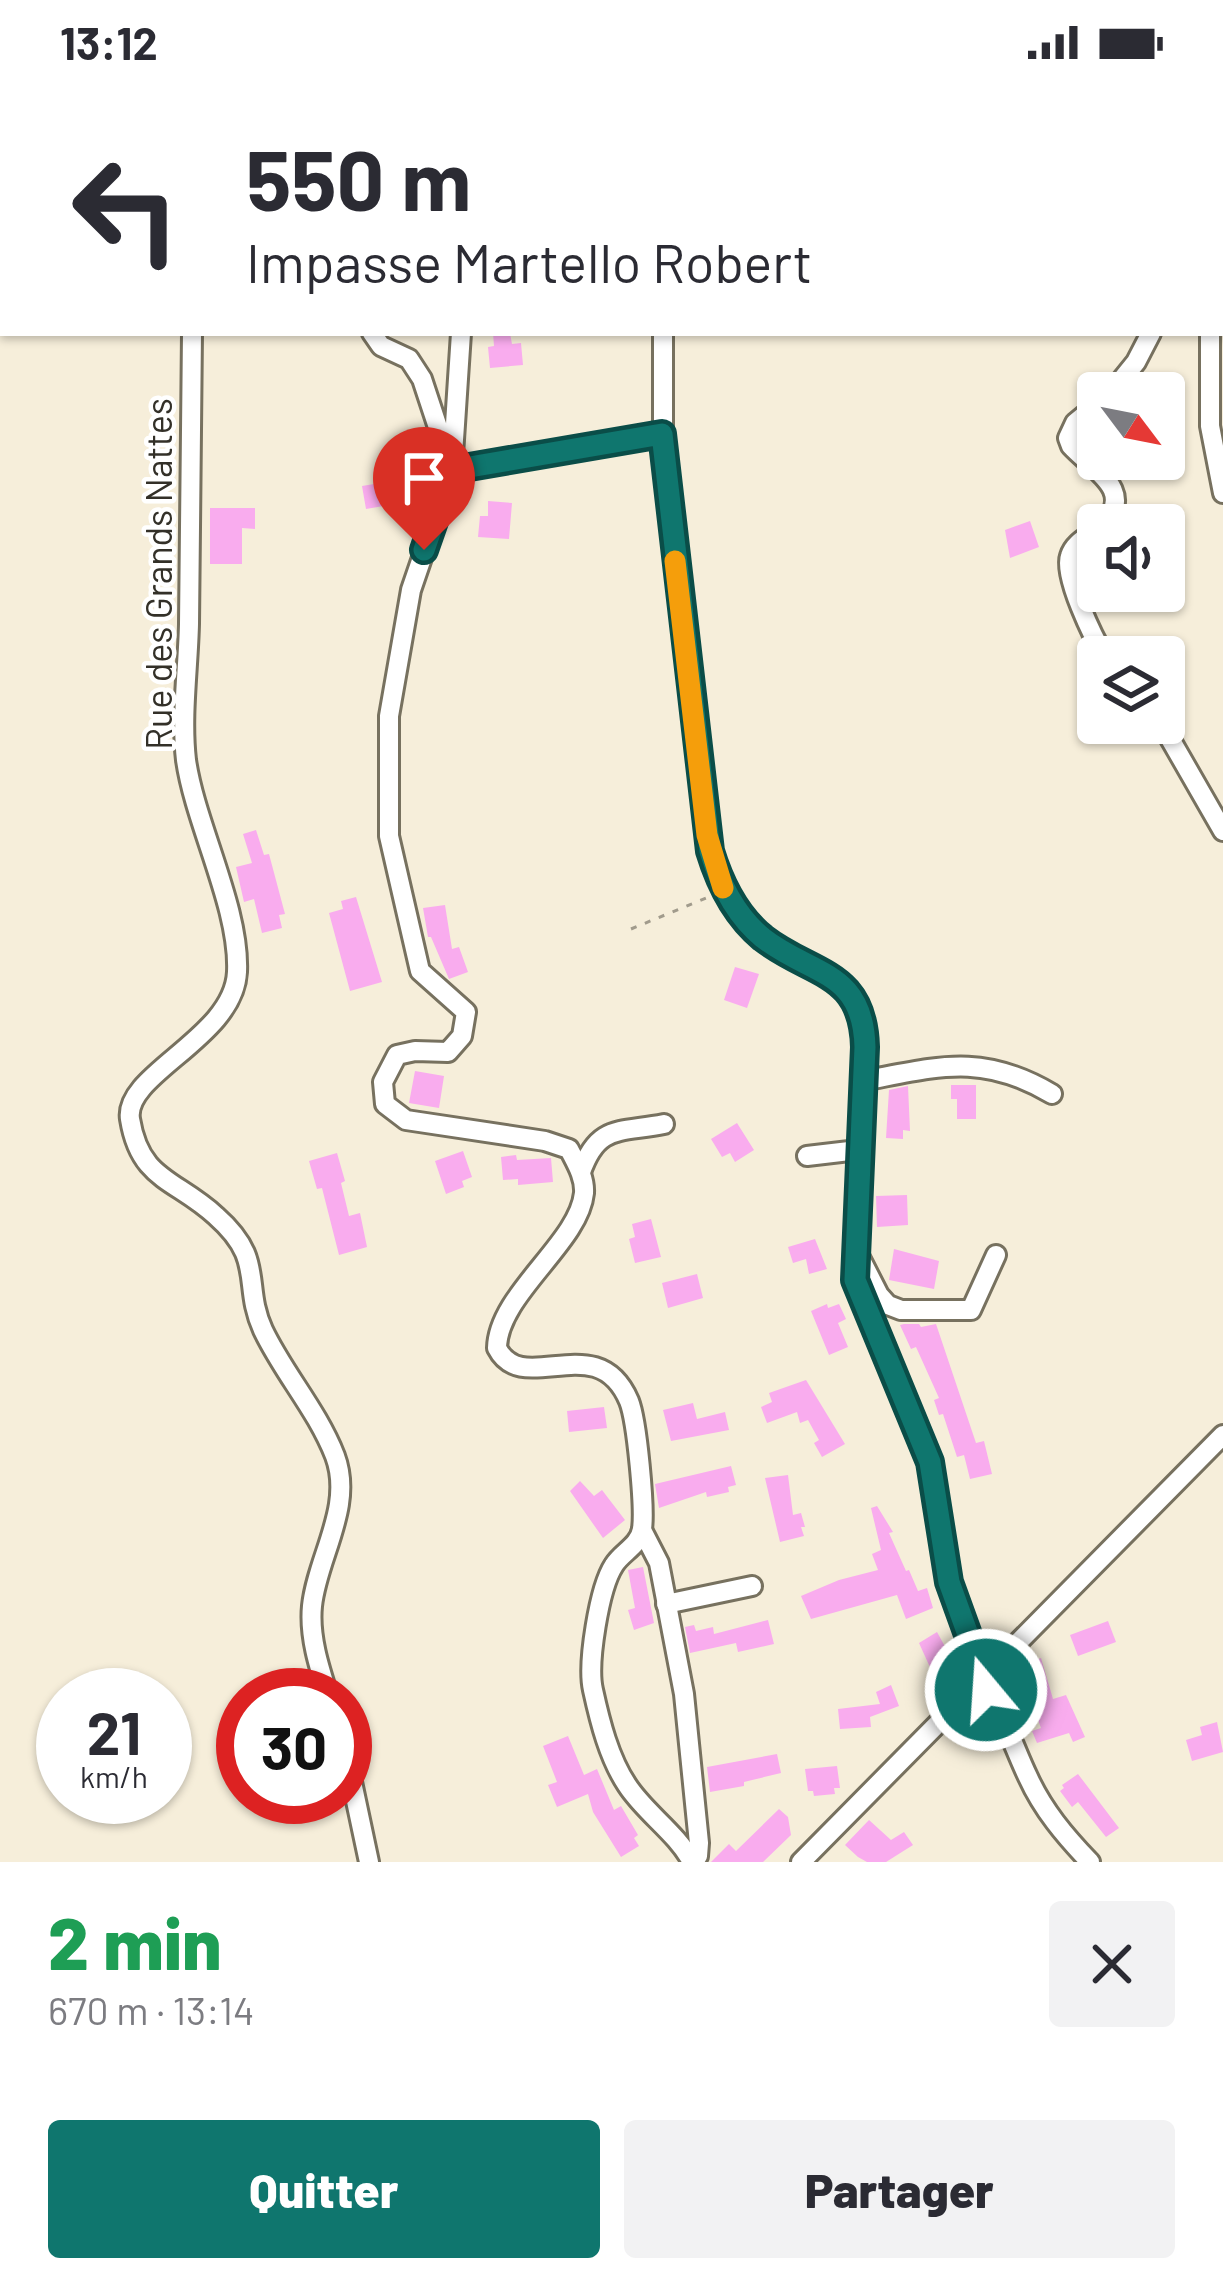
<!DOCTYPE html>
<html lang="fr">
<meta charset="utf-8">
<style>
:root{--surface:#fff;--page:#f2f2f3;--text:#2b2b33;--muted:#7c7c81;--accent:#0f766e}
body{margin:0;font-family:Barlow,sans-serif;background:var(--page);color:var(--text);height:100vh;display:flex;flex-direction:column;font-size:45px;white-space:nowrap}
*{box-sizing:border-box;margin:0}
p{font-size:39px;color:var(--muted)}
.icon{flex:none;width:66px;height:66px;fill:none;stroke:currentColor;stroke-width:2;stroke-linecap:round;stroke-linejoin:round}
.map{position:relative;height:1778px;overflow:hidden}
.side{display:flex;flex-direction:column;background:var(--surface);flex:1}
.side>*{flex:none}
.banner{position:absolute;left:0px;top:0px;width:1224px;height:252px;box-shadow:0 3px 9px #0004;background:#fff;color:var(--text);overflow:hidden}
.needle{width:78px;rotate:122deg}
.buttons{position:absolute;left:1077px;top:288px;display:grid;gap:24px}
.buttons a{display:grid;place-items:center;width:108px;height:108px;border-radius:12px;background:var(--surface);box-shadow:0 3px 9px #0004;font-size:60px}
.speed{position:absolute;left:36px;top:1584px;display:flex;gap:24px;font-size:60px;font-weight:700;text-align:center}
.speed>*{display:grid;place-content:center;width:156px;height:156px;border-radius:50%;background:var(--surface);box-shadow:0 3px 9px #0004;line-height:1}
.speed small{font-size:30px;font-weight:400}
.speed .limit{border:18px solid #d22;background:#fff;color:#111}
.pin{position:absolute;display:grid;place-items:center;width:102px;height:102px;color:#fff;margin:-123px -51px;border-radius:50% 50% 50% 0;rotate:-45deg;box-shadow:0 0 12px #0007}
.pin .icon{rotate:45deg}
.me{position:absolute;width:132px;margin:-66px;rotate:342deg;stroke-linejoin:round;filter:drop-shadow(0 0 9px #0008)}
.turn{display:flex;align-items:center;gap:42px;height:252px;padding:0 48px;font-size:54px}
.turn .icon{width:156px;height:156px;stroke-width:2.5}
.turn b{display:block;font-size:84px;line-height:102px}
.round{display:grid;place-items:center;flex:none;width:126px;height:126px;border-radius:12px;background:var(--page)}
.head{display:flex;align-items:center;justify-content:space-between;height:204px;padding:0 48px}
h1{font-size:72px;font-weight:800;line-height:90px;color:#1e9e55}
.primary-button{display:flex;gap:24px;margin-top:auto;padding:24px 48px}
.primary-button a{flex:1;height:138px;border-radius:12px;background:var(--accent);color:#fff;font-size:48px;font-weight:800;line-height:138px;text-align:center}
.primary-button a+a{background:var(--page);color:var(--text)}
.status{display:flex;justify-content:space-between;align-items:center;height:84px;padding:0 60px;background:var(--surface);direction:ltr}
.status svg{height:33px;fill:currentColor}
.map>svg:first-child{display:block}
.building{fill:#f9acee}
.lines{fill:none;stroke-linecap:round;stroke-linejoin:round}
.minor-casing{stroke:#77715f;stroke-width:24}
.path{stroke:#a19b8c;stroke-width:3;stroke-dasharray:6 9;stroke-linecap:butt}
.minor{stroke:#fff;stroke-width:18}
.route-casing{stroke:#0a4d48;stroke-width:30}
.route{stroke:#0f766e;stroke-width:21}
.slow{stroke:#f59e0b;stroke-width:21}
.labels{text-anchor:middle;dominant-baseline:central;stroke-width:9;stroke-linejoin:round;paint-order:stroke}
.street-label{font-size:36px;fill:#333028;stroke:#fff}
</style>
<div class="status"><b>13:12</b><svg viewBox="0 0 49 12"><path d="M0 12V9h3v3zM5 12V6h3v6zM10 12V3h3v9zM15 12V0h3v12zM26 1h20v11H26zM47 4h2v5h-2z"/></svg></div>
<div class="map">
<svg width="1223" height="1778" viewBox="0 0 1223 1778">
<rect width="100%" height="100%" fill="#f6eeda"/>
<g class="building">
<path d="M493,249H510L512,260L521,259L523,281L490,284L488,263L494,262Z"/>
<path d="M395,390L401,419L366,425L362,402L374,400L373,394Z"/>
<path d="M488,417L512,419L509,455L478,453L480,432H488Z"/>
<path d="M210,424H255V445L242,444V480H210Z"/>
<path d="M1030,437L1039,463L1010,474L1005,446Z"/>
<path d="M256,746L264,771L269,770L285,830L279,831L282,844L262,849L254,815L244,818L236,783L252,779L243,750Z"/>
<path d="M356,813L382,898L350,907L329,829L343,825L341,817Z"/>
<path d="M445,821L452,865L459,863L468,888L449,895L431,853H428L423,824Z"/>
<path d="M735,883L759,890L747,924L724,916Z"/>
<path d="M415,987L444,992L439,1024L409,1019Z"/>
<path d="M951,1001H976V1035H957V1015H951Z"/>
<path d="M908,1002L910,1047L903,1046V1055L886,1054L889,1006Z"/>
<path d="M737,1039L754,1066L735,1078L730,1069L722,1073L711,1055Z"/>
<path d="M463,1067L472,1093L462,1097L464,1103L446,1110L435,1077Z"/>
<path d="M337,1069L345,1097L341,1099L349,1132L360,1129L367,1163L339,1171L322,1104L317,1105L309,1077Z"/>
<path d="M516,1071L517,1076L551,1074L553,1098L518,1101V1095L503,1096L501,1073Z"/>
<path d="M907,1111L908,1141L877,1143L876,1112Z"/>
<path d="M651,1135L661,1173L635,1179L629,1155L635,1153L632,1140Z"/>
<path d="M815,1155L827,1185L809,1190L806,1175L793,1179L788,1163Z"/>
<path d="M894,1165L939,1177L934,1205L889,1196Z"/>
<path d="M697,1190L703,1214L668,1224L662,1199Z"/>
<path d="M827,1220L828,1224L839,1220L846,1235L838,1239L848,1263L829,1271L811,1227Z"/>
<path d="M904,1240H919L921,1243L936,1240L976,1359L984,1357L992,1390L970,1395L964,1371L957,1373L943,1330L939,1331L934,1316L939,1314L916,1263L911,1265L900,1241Z"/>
<path d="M806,1296L845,1360L822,1373L814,1359L819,1356L808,1336L800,1339L797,1328L767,1339L761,1323L772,1318L769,1309Z"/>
<path d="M693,1319L697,1335L725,1328L729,1346L671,1357L663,1326Z"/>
<path d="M604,1323L607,1344L569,1348L567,1327Z"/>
<path d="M731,1382L736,1401L728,1403L729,1408L707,1413L706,1408L659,1424L655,1400Z"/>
<path d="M788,1391L793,1431L801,1429L805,1443H801L804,1452L780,1458L765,1394Z"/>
<path d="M580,1397L594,1412L602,1406L625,1436L603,1454L570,1407Z"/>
<path d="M877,1422L893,1448L889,1449L906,1487L909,1486L918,1507L927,1504L933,1524L906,1535L897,1511L811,1535L801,1512L839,1496L878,1486L872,1470L881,1466L871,1424Z"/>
<path d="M643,1483L654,1539L634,1546L628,1526L635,1524L628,1486Z"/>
<path d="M768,1536L774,1560L738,1568L736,1559L690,1569L685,1543L694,1541L696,1547L713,1543L714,1550Z"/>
<path d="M1108,1537L1116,1558L1078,1572L1070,1551Z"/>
<path d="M937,1548L960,1590L939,1603L919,1559Z"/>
<path d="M1041,1574L1053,1615L1066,1611L1085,1653L1073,1658L1069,1649L1037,1659L1032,1647L1041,1644L1018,1583Z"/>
<path d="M891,1601L899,1622L870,1633L871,1643L840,1645L838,1625L880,1620L876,1608Z"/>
<path d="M1217,1638L1223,1668L1192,1677L1186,1656L1202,1651L1200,1643Z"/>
<path d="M568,1652L584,1691L597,1685L614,1726L621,1722L638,1751L634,1754L639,1762L621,1773L593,1728L588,1710L557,1723L548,1701L557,1698L543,1662Z"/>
<path d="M777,1670L781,1689L744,1698V1702L710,1708L707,1683Z"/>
<path d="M837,1682L840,1704H834L835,1710L814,1712L813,1707H808L805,1685Z"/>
<path d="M1078,1690L1119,1744L1106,1753L1078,1718L1072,1723L1060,1707L1064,1704L1062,1701Z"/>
<path d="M779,1725L788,1733L791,1751L763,1778H711L729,1760L736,1767Z"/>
<path d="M869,1736L891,1756L904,1748L913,1761L886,1778H867L858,1773L845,1761Z"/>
</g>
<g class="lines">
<defs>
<g id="minor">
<path d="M151,0L153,3"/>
<path d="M349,0L350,3"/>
<path d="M468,0L469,3"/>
<path d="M713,0L715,3"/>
<path d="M1138,0L1139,3"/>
<path d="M0,126L3,125"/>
<path d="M1221,194L1223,187"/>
<path d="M192,249C191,346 190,443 189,540C188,584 181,632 186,676C195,740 240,824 237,888C234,954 123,990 130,1035C140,1097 176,1095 216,1132C266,1176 242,1200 263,1246C284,1290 317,1326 335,1372C354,1423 317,1473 312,1522C309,1552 319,1583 328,1611"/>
<path d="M372,249L381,262L409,275L422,295L452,386L411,506L389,632V752L420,887L466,928L462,952L448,968L415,967L397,971L383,998L385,1020L406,1036L545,1057L569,1065C576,1079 585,1093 584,1109C579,1159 498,1210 497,1264C523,1315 597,1242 629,1317C637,1337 645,1424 642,1445C639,1462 622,1468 614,1481C599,1504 587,1580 593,1606C600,1638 609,1674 627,1701C645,1729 676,1748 692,1778"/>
<path d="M461,249L452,386L663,350"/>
<path d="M663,249V350L710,767C720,800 735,832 763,854C812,892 863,887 865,963L855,1196L930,1378L949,1498L975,1570L990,1589"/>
<path d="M1210,249V342L1223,409"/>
<path d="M1111,309L1136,278L1151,249"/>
<path d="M1098,320L1075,339L1068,354L1071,362C1093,386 1136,406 1103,441"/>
<path d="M1098,445C1087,453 1074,459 1070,472C1063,492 1094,555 1105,573"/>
<path d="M1161,639L1223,747"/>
<path d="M862,997C938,983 981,968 1052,1010"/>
<path d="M807,1072L858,1066"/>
<path d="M581,1088C598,1040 619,1049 664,1040"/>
<path d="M854,1162L879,1211L888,1221L901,1226H971L996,1171"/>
<path d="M642,1446L659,1479L684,1610L699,1759L698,1772L693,1778"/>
<path d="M666,1520L752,1502"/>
<path d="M980,1599C1003,1626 1013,1662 1028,1693C1043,1726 1065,1752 1090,1778"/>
<path d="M345,1665L369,1778"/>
<path d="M801,1778L1223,1351"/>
</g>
</defs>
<use href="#minor" class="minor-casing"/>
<path class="path" d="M631,845L706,814"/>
<use href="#minor" class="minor"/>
</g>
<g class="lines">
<defs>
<path id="route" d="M424,466L452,386L662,350L710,767C720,800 736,832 763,854C812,892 863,886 865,963L855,1196L930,1378L949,1498L975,1570L990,1589L980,1599L986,1606"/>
</defs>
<use href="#route" class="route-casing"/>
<use href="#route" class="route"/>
<path class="slow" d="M675,477L707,751L723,804"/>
</g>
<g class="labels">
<g class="street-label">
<text transform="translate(157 490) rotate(-90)">Rue des Grands Nattes</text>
</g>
</g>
</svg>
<div class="buttons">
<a><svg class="needle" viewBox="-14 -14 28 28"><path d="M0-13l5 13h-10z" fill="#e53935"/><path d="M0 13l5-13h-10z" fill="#7c7c81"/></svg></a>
<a><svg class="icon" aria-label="sound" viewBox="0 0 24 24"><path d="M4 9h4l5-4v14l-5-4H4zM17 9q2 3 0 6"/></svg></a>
<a><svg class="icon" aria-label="layers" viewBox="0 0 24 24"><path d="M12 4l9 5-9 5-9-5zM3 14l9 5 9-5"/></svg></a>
</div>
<div class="speed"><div>21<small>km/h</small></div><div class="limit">30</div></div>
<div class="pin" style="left:424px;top:466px;background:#d93025"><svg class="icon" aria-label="arrive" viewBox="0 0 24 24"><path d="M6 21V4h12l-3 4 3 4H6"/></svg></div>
<svg class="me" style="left:986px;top:1606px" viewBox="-20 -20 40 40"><circle r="17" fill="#0f766e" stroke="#fff" stroke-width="3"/><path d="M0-11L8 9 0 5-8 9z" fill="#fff"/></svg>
<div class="banner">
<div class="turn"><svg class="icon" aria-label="left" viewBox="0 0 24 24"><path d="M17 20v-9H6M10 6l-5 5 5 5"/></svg><div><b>550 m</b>Impasse Martello Robert</div></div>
</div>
</div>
<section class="side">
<div class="head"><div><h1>2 min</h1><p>670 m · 13:14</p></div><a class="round"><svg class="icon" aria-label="close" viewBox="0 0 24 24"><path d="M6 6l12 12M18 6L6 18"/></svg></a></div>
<div class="primary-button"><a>Quitter</a><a>Partager</a></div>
</section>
